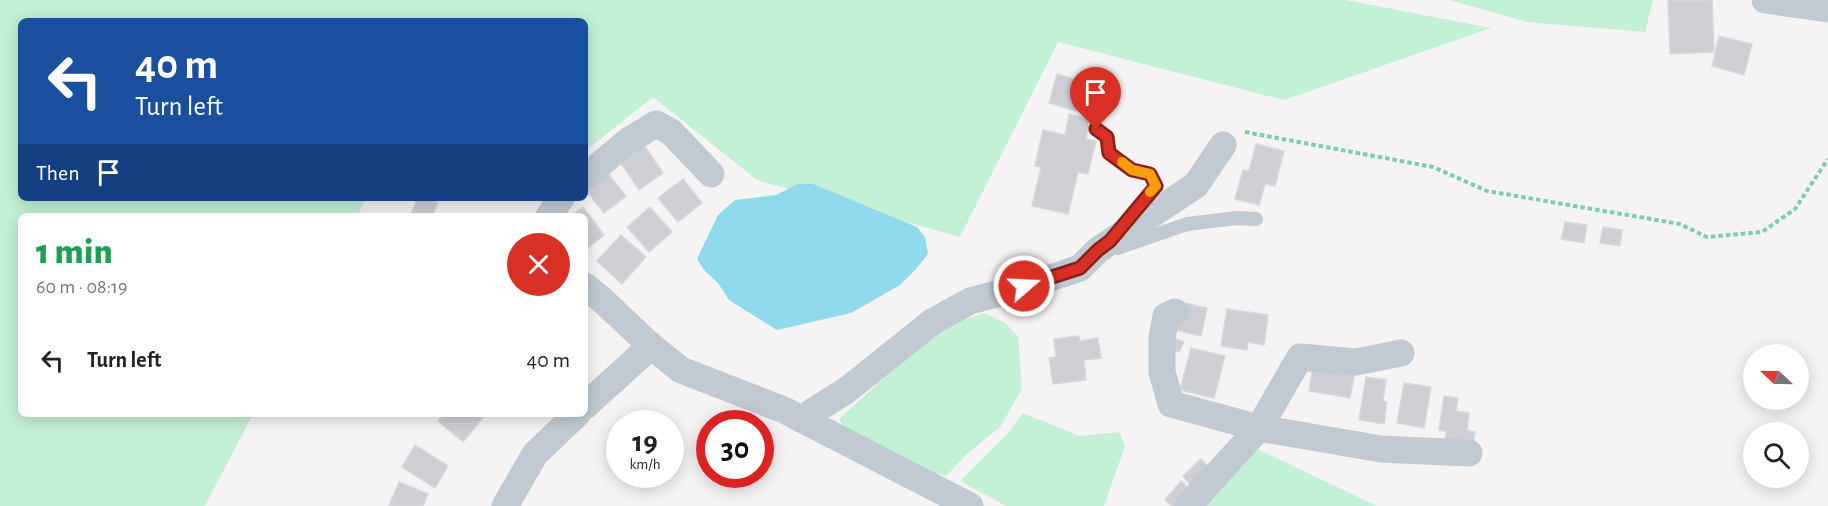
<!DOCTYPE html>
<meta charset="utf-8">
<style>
:root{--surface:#fff;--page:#f2f2f2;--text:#222;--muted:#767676}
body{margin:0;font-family:"Alegreya Sans",sans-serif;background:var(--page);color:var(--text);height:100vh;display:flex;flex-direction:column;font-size:22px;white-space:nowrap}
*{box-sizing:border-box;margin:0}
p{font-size:20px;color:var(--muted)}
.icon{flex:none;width:33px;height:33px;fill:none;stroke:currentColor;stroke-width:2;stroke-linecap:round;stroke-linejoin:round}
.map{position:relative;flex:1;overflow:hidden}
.panel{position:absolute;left:18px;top:213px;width:570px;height:204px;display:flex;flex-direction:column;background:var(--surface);border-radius:9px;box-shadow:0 3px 15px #0003}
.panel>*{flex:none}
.top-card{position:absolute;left:18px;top:18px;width:570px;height:183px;border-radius:9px;box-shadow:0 3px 15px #0003;background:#1a4fa0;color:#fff;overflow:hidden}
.needle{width:39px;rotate:292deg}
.fabs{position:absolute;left:1743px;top:344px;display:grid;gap:12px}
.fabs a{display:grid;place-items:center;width:66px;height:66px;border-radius:50%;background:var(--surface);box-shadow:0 3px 15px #0003;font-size:30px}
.speed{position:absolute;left:606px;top:410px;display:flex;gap:12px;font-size:30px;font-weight:700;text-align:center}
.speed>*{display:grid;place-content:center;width:78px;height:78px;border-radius:50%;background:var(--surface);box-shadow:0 3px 15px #0003;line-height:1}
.speed small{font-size:15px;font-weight:400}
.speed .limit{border:9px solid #d22;background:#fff;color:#111}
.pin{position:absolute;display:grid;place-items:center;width:51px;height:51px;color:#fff;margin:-62px -26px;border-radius:50% 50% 50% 0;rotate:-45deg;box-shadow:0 0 6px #0007}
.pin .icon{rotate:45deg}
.me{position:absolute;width:66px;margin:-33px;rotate:71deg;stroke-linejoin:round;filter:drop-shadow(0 0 4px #0008)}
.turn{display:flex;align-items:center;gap:21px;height:126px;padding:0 18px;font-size:27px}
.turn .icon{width:78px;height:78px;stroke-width:2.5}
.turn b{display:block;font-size:42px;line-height:51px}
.then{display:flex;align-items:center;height:57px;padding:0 18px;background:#0003;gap:12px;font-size:22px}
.round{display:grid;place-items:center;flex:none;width:63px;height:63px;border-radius:32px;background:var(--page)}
.overview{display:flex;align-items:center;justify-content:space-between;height:102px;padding:0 18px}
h1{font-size:36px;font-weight:800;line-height:45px;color:#1e9e55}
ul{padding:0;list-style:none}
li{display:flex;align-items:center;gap:18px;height:90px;padding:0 18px}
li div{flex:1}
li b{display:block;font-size:22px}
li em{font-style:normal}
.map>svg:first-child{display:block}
.green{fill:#c3f1d5}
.water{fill:#90daee}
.building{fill:#cdcfd5;stroke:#d7d9de;stroke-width:1.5}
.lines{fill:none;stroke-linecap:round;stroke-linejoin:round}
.path{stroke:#7ad0a6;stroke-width:4;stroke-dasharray:4.5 3;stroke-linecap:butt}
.service{stroke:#c1cad2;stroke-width:14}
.minor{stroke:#c1cad2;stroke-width:27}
.route-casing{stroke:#8d1f18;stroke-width:15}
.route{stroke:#d93025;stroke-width:10}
.slow{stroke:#f59e0b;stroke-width:10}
</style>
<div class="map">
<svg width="1828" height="506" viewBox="0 0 1828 506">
<rect width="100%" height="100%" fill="#f5f3f3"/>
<g class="green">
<path d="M0,0H1346L1491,28L1284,100L1058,42L960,237L757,180L653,97L585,151V21H21V198H366L357,216H21V414H253L205,506H0Z"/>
<path d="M1449,0H1653L1645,32L1527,22Z"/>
<path d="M984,313L1005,323L1018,336L1022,389L1000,427L968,453L946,476L919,469L846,430L839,419L940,328Z"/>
<path d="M1023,413L1080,436L1119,432L1125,446L1104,506H1006L960,481L1007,434Z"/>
<path d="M1253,447L1377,506H1201Z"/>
</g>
<path class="water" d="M798,184H813L917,227L925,237L928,254L916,269L900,285L851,313L777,330L729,300L718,283L705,271L697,259L718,215L735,200L776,195Z"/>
<g class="building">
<path d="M1668,0H1712L1714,52L1670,54Z"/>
<path d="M1719,36L1752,44L1744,75L1712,66Z"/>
<path d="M1057,74L1084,82L1076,111L1049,103Z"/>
<path d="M1069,114L1090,119L1086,139L1096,141L1088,174L1078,172L1068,214L1032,206L1041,167L1035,166L1043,130L1065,135Z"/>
<path d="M1256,144L1284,151L1275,186L1265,184L1259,205L1235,199L1243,170L1249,171Z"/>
<path d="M644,145L663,173L639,190L620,162Z"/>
<path d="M607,172L626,196L604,213L585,189Z"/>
<path d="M683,179L702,203L678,222L658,198Z"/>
<path d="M418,198H426L438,203L432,216H410Z"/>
<path d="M583,207L604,235L585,250V216H571Z"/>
<path d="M650,207L672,232L649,252L627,227Z"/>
<path d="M1565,222L1587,225L1584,243L1561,239Z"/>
<path d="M1603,227L1622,230L1620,246L1600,243Z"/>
<path d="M621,235L646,257L622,284L597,261Z"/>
<path d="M1181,302L1207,308L1201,336L1175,330Z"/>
<path d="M1227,309L1268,315L1264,345L1248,342L1247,350L1221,346Z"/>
<path d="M1079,336L1080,341L1098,338L1101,358L1084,360L1086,380L1053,384L1049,358L1056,357L1054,339Z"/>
<path d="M1171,337L1184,342L1179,352L1166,347Z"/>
<path d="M1191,348L1225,356L1214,398L1180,390Z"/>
<path d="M1313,365L1355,372L1350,398L1309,391Z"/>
<path d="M1366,377L1386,380L1383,401L1387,402L1384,424L1359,420Z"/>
<path d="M1404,383L1431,387L1424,428L1397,423Z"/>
<path d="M1444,396L1458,398L1456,411L1469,413L1467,430L1475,432L1473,447L1445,443L1446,431L1439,430Z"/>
<path d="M444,414H486L463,442L438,421Z"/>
<path d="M415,445L448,466L435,488L402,467Z"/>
<path d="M1201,459L1211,469L1192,487L1183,476Z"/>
<path d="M1181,481L1191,490L1177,506H1172L1165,500Z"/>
<path d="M399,482L428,494L423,506H389Z"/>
</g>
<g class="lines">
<path class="path" d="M1245,132L1433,167L1487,191L1680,224L1707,237L1762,232L1795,209L1828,159"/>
<g class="service">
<path d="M1096,129L1107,137L1109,153L1132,169L1150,174L1156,186L1126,221"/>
<path d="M1118,248L1187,224L1237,218L1256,219"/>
</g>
<g class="minor">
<path d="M1765,0L1828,9"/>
<path d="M585,177L628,141L656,124L671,132L711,174"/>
<path d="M549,216L561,198"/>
<path d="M585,286L600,298L651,346L681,370L784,410L970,506"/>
<path d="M1175,312L1166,316L1162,338V372L1171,404L1259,428L1381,449L1469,453"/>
<path d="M585,406L651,346"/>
<path d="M801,419L847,390L932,322L970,301L1024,287L1080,268L1098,250L1196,185L1223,145"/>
<path d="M505,506L535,454L577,414"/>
<path d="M1188,506L1259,428L1300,357L1356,362L1401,353"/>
</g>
</g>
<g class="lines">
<defs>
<path id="route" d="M1024,286L1080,268L1098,250L1110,241L1156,186L1150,174L1132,170L1109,153L1107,137L1096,129"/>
</defs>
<use href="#route" class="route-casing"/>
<use href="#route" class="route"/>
<path class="slow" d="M1122,162L1132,170L1150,174L1156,186L1150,192"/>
</g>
</svg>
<div class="fabs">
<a><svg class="needle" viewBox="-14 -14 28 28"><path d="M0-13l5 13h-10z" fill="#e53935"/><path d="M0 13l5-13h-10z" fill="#767676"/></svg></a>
<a><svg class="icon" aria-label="search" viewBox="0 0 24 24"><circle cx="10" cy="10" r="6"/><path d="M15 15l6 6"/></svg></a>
</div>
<div class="speed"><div>19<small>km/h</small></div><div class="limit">30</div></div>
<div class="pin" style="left:1096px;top:129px;background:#d93025"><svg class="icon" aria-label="arrive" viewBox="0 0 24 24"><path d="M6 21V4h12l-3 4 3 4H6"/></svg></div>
<svg class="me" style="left:1024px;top:286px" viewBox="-20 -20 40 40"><circle r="17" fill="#d93025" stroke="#fff" stroke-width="3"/><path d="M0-11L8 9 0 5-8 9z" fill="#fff"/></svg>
<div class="top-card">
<div class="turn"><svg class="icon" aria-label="left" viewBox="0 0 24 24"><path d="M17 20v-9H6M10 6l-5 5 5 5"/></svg><div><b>40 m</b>Turn left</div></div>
<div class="then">Then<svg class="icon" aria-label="arrive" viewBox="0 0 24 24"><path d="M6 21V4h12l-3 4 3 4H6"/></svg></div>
</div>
<section class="panel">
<div class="overview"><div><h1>1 min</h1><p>60 m · 08:19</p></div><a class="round" style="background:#d93025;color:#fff"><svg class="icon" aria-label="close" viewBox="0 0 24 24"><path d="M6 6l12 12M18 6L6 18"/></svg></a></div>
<ul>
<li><svg class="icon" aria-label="left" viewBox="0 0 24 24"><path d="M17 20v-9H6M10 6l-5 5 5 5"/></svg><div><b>Turn left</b></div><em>40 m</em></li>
</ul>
</section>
</div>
